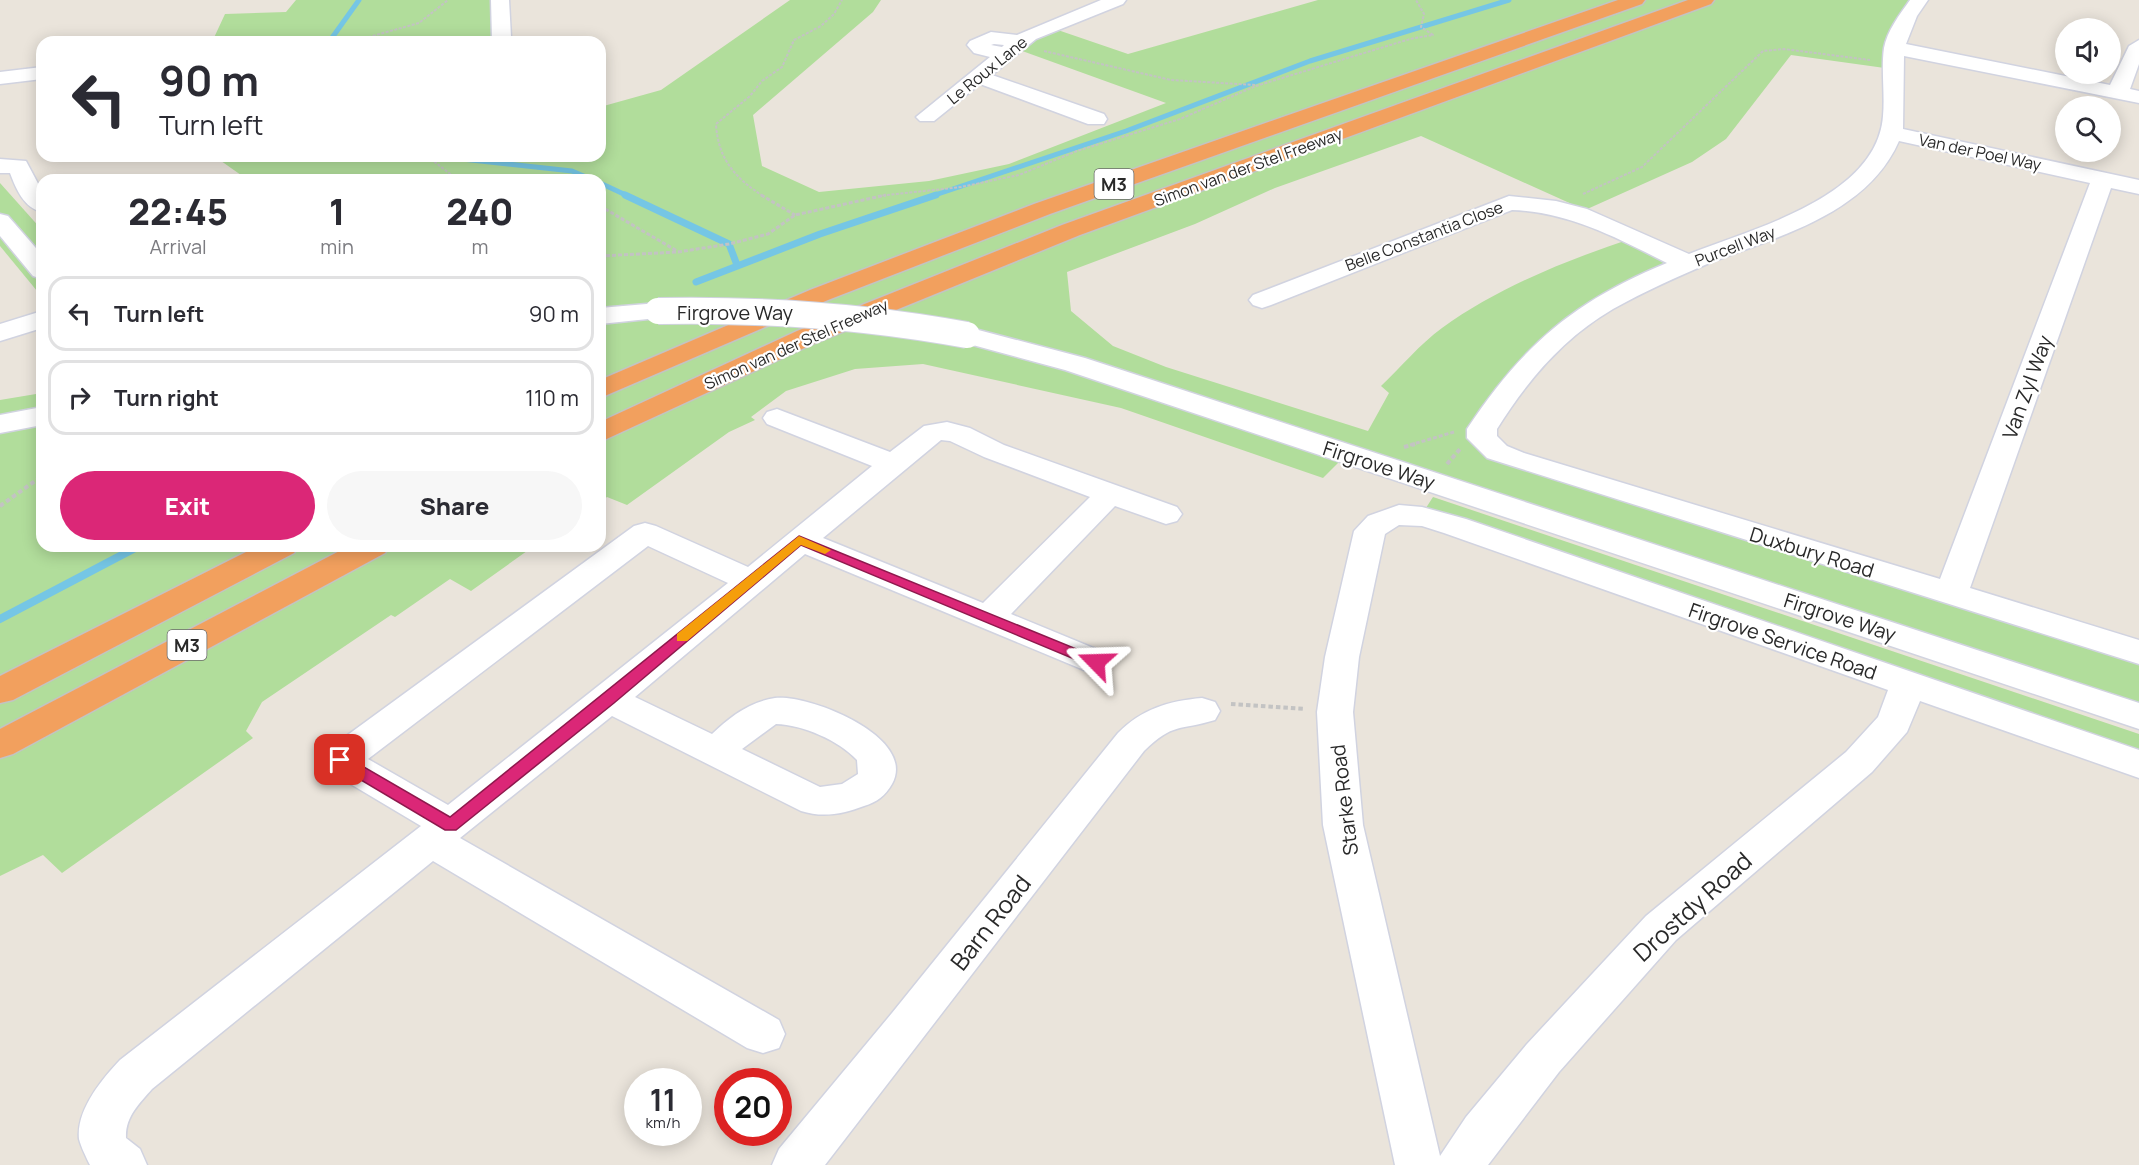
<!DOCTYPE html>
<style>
:root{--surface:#fff;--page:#f7f7f7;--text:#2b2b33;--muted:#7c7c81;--line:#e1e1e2;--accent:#db2777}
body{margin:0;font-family:Manrope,sans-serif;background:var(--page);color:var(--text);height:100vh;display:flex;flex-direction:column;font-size:22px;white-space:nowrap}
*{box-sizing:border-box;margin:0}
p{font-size:20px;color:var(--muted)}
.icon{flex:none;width:33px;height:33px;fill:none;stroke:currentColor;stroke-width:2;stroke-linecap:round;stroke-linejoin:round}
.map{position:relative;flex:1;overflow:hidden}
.drawer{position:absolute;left:36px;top:174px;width:570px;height:378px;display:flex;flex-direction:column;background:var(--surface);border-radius:18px;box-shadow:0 3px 15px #0003}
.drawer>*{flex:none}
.top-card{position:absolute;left:36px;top:36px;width:570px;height:126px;border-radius:18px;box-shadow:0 3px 15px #0003;background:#fff;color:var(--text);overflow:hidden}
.buttons{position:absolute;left:2055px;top:18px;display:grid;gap:12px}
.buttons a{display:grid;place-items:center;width:66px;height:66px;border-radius:50%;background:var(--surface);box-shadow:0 3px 15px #0003;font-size:30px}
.speed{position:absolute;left:624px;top:1068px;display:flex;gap:12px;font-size:30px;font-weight:700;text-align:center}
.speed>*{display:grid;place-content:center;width:78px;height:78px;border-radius:50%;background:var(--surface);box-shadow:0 3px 15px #0003;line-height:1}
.speed small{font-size:15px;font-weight:400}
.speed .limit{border:9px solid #d22;background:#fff;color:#111}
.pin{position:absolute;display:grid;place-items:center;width:51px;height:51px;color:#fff;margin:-26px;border-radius:12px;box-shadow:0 3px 9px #0006}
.me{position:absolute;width:66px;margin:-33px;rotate:292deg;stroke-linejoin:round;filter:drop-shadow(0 0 4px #0008)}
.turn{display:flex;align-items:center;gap:21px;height:126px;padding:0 24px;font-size:27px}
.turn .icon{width:78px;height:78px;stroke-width:2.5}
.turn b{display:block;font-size:42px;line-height:51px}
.eta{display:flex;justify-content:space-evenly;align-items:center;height:102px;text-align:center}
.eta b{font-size:36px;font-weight:800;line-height:42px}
.action{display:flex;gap:12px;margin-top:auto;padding:12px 24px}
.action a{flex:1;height:69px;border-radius:36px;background:var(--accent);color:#fff;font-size:24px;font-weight:800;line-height:69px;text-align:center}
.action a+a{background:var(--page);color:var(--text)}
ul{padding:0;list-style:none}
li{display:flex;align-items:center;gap:18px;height:75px;margin:0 12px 9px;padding:0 12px;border:3px solid var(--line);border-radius:18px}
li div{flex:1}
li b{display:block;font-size:22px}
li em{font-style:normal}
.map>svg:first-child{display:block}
.green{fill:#b1dd9b}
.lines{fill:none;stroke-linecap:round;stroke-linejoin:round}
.stream-far2{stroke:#75c6e5;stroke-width:5}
.stream-far1{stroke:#75c6e5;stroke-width:7}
.stream{stroke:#75c6e5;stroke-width:8}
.minor-casing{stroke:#d1d3e0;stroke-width:3}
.highway-casing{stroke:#c3c3c3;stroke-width:3}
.path-far2{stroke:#c3c3c3;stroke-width:2;stroke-dasharray:3 1.5;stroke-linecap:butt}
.path-far1{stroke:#c3c3c3;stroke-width:3;stroke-dasharray:4 2;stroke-linecap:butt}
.path{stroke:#c3c3c3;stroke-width:4;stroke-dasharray:4.5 3;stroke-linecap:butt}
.minor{fill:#fff;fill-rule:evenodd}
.highway{fill:#f2a05e;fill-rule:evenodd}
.minor-bridge-casing{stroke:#d1d3e0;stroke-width:28;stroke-linecap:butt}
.minor-bridge{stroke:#fff;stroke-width:26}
.route{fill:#db2777;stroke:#8e194d;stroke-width:1.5}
.slow{fill:#f59e0b}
.labels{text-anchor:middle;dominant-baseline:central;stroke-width:4.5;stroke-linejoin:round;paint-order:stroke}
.far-street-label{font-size:16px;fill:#292929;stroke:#fff}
.shield{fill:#fff;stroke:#696969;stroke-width:1.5}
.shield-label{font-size:18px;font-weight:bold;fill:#292929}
.street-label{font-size:20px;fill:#292929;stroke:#fff}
.near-street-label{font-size:24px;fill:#292929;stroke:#fff}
</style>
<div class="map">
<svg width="2139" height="1165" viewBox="0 0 2139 1165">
<rect width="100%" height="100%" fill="#eae4db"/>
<g class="green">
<path d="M296,0H500L506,42H212L225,14L286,12Z"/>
<path d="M790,0H881L873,12L753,115L762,166L819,192L929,181L1009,164L1166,103L1014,48L1049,27L1128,54L1318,0H1919L1892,69L1791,55L1726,139L1692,162L1585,210L1421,136L1275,188L1195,224L1067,272L1071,311L1113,346L1166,367L1368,431L1389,393L1381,386C1401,367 1420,344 1442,328C1499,287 1567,260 1633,238L1689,264L1628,291L1523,371L1487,446L2139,652V716L1347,454L1323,478L1121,408L923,364L855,369L786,391L751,417L755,420L729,432L627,505L607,497L600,502V180H248L214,156H600V107L661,90Z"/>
<path d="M0,183L42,230V297L0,246Z"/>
<path d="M42,393V546H534L471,591L450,579L395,617L391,615L262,702L246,731L253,738L62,873L43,855L0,876V400Z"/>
<path d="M1433,497L2139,734V754L1424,511Z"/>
</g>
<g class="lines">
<g class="stream-far2">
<path d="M329,42L359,0"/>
<path d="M457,156L462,159L572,171L593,180"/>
<path d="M600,183L628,196"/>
<path d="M932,196L1126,131L1310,61L1509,0"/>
</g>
<g class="stream-far1">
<path d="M625,195L729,244L737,265"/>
<path d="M696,282L820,234L936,195"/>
</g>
<path class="stream" d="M0,619L139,546"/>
<defs>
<g id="minor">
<path d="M491,0H509L511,37L516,42H494L492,39Z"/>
<path d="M1101,0H1126L1123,4L1036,39L992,75L1104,114L1107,119L1104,124H1088L980,84L934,121H920L916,117L990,57L974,53L967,45L970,41L991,32L1017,35ZM994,44L1004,45L1002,47L991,45Z"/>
<path d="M1910,0H1928L1917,16L1906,44L2110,85L2129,46L2139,40V64L2130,89L2139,91V103L1904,56L1903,129L2139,180V194L2111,188L1970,588L2139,640V664L1487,458L1467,438V429C1522,346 1574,301 1667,263C1617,238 1569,212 1512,210L1271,305L1262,308L1253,305L1249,300L1253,295L1509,196L1556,201L1587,209L1689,254C1751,229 1877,198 1883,116C1885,94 1881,69 1884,48C1887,31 1900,14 1910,0ZM1899,141L2090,183L1940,579L1524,453L1507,446L1497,436V429C1527,381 1563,338 1613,309C1645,291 1679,276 1712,262C1779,236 1867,214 1899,141Z"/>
<path d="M42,67V79L0,84V72Z"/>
<path d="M0,159L26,161L42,191V212C24,208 16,189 10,173H0Z"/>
<path d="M0,214L8,216L42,255V279L33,276L0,236Z"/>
<path d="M658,303L667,305L671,311L667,317L600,324V308Z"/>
<path d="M42,311V328L0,341V324Z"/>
<path d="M967,327L1085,358L2139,703V729L1065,370L958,341L954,335L958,329Z"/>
<path d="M42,407V425L0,433V415Z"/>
<path d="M777,409L890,452L924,426L947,422L970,428L1004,445L1177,507L1182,514L1177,521L1166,524L1115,506L1011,614L1108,654L1114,662L1108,670L1096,674L1084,670L805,554L635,697L712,734C730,717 749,702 775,698C809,694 918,737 892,784C885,796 877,802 864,806C843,814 823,818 801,811L612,716L460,838L779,1020L785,1034L779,1048L763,1053L747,1048L433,861L152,1089C139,1104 125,1117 126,1138L140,1149L147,1165H90C86,1157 81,1147 79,1139C76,1110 102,1079 120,1060L421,826L327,770L321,760L327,750L634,526L645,523L656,526L748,567L872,466L767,424L763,418L767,412ZM941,440L950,441L984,457L1090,497L983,603L823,538ZM648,546L728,583L448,805L368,759ZM776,724C803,725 838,740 857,760L858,774L842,784L820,787L742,749Z"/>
<path d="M1399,505L1422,507L1466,519L2139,750V778L1920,701L1907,732L1872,772L1676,940L1559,1072L1488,1165H1395L1323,825L1317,712L1325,657L1354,531L1368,516ZM1399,525L1422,526L1444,533L1888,690L1878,717L1846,752L1646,916L1527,1044L1466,1117L1440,1156L1363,825L1353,712L1359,657L1385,534Z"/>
<path d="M1202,698L1215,702L1220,711L1215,720C1179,731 1174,722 1144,751L825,1165H772L779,1149L892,1013L1118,733C1142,709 1168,701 1202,698Z"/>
</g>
<g id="highway">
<path d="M1618,0H1645L1642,4L1050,214L828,300L600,398V380L810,290L1034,204Z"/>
<path d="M1688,0H1714L1711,4L1080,235L815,343L600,442V422L797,331L1062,225Z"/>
<path d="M258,546H299L294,553L13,700L0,703V676Z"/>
<path d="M349,546H390L385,553L13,754L0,758V729Z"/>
</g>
</defs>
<use href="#minor" class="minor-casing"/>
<use href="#highway" class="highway-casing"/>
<g class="path-far2">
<path d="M351,42L419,23L448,0"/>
<path d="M467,42L481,41"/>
<path d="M1044,51L1171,80L1255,85"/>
<path d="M427,156L458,180"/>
<path d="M452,175C484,180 516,172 548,180"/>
<path d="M1583,194L1642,167L1763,51L1784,49L1870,60"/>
<path d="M763,196C735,178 718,159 716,124L750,96L762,81L782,67L794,40L821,26L834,14L842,0"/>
<path d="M878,196L961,187L1019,175L1077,151L1180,119L1256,86L1410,39L1433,35L1421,27L1424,14L1416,0"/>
</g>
<g class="path-far1">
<path d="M761,195L795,215"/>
<path d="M600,206L677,251"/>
<path d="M600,256L678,252L729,244L768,234L795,215L886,195"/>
<path d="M1410,445L1454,432"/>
</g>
<g class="path">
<path d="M1404,447L1415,444"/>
<path d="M1447,464L1460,449"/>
<path d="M0,506L42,476"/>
<path d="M1231,704L1305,709"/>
</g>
<use href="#minor" class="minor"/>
<use href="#highway" class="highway"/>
<defs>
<path id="minor-bridge" d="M658,311C762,309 864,316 967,335"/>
</defs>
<use href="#minor-bridge" class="minor-bridge-casing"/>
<use href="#minor-bridge" class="minor-bridge"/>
</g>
<path class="route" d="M799,536L1101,659L1103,662L1096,667L1091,666L801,545L614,703L456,830H445L334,764L332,760L340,754L345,756L450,817Z"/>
<path class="slow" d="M799,536L831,550L825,554L801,545L687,641H677V634Z"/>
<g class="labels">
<g class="far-street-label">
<text transform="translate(987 70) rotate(-39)">Le Roux Lane</text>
<text transform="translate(1980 152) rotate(12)">Van der Poel Way</text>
<text transform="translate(1248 167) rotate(-20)">Simon van der Stel Freeway</text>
<text transform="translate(1424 236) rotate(-21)">Belle Constantia Close</text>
<text transform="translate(1735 246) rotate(-21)">Purcell Way</text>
<text transform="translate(796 344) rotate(-24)">Simon van der Stel Freeway</text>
</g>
<g class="shield">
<rect x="1094.5" y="169" width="39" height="30" rx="4.5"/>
<rect x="167.5" y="630" width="39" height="30" rx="4.5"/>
</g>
<g class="shield-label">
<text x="1114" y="184">M3</text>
<text x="187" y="645">M3</text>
</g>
<g class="street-label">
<text x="735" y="312">Firgrove Way</text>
<text transform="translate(2027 387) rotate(-70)">Van Zyl Way</text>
<text transform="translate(1379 465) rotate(18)">Firgrove Way</text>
<text transform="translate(1812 552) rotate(17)">Duxbury Road</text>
<text transform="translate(1840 617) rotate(18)">Firgrove Way</text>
<text transform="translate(1783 641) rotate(19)">Firgrove Service Road</text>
<text transform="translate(1344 800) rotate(-97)">Starke Road</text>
</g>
<g class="near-street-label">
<text transform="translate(1692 906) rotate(-42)">Drostdy Road</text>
<text transform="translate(990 922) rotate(-52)">Barn Road</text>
</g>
</g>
</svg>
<div class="buttons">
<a><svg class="icon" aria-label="sound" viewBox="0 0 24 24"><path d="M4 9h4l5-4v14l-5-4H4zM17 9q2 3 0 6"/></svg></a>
<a><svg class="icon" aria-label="search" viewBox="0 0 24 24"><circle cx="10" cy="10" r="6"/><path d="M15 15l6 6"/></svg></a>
</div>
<div class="speed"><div>11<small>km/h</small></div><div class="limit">20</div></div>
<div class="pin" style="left:340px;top:760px;background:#d93025"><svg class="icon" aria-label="arrive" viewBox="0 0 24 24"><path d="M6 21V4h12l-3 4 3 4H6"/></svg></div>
<svg class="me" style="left:1096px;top:662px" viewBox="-20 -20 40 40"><path d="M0-17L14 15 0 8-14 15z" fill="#db2777" stroke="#fff" stroke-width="4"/></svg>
<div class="top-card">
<div class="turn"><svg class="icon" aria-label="left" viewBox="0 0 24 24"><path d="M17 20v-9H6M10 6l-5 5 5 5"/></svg><div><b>90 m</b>Turn left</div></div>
</div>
<section class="drawer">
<div class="eta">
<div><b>22:45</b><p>Arrival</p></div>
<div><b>1</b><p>min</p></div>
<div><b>240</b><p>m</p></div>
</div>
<ul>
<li><svg class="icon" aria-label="left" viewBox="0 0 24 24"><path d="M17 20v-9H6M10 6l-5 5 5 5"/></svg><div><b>Turn left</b></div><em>90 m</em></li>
<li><svg class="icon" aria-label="right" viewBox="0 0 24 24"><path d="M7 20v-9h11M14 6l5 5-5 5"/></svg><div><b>Turn right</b></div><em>110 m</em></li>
</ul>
<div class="action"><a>Exit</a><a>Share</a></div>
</section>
</div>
